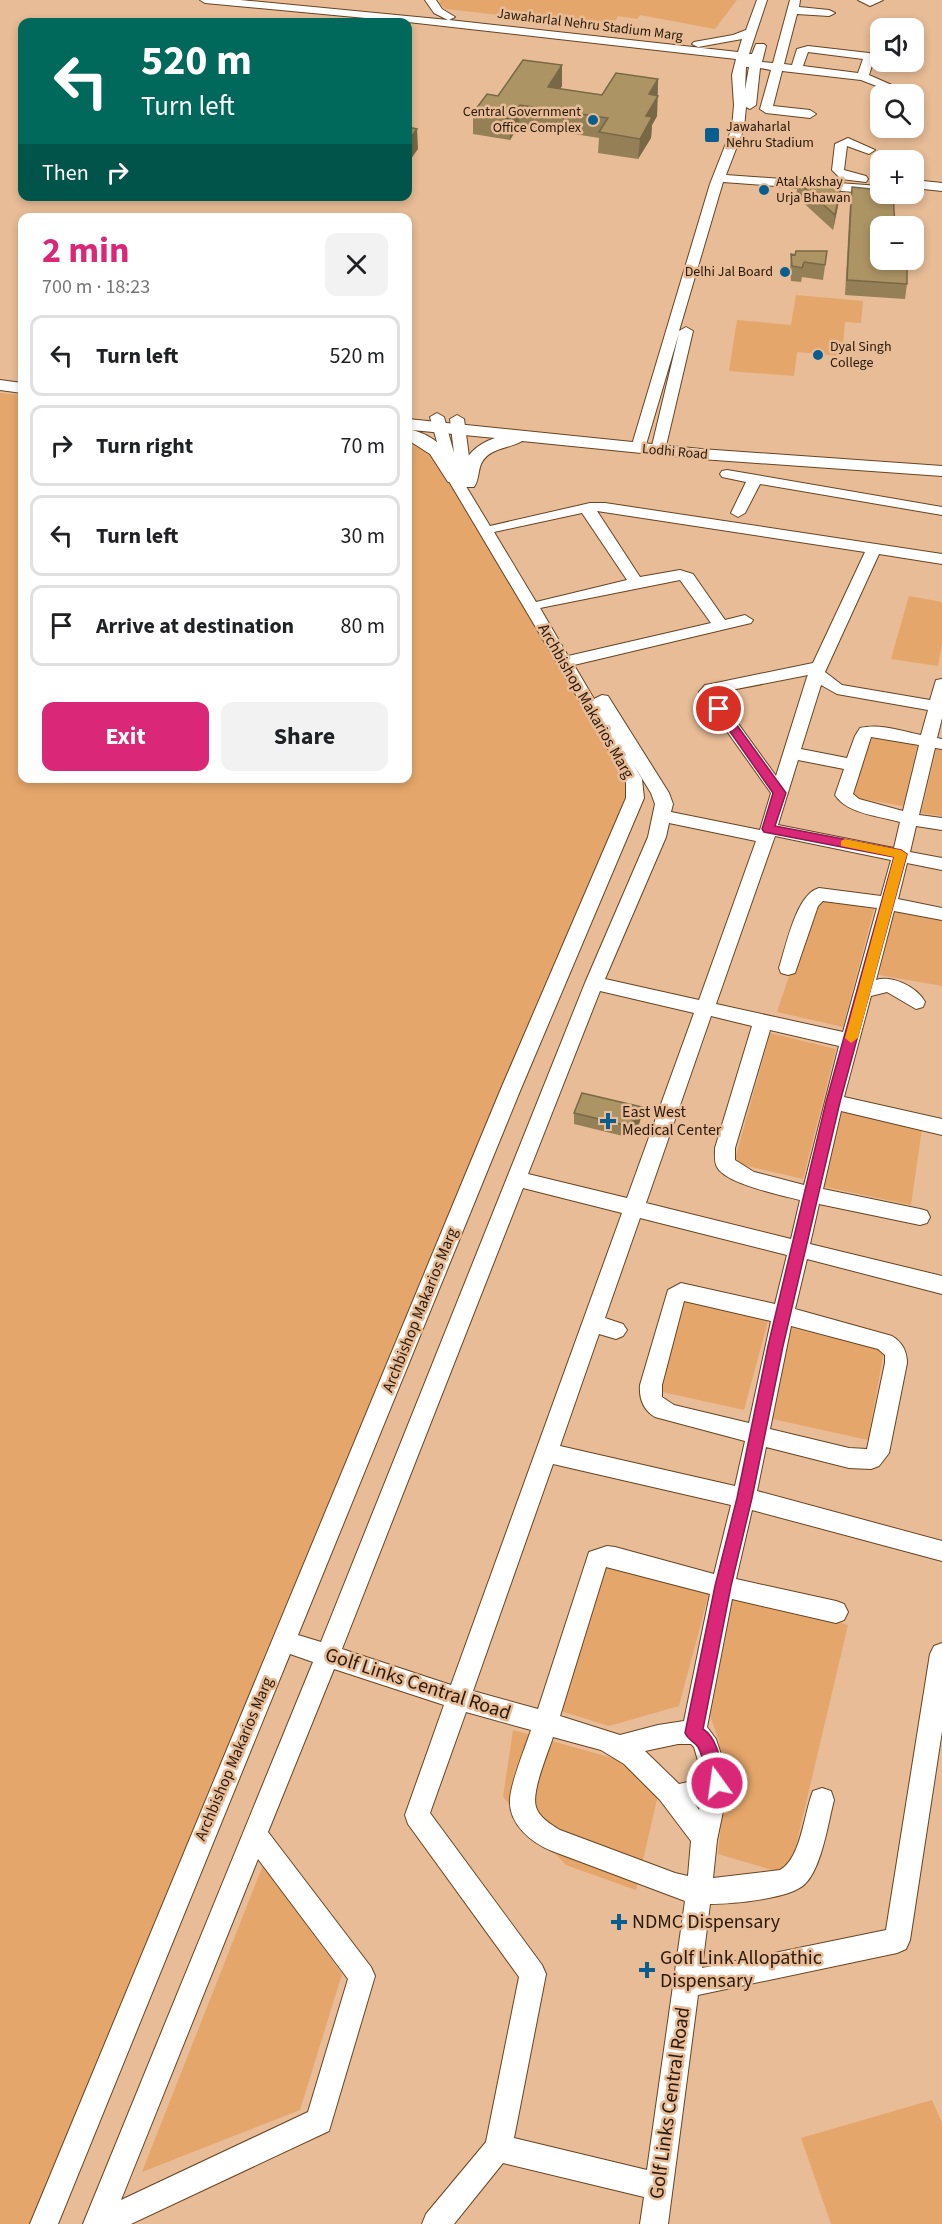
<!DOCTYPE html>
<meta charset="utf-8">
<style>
:root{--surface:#fff;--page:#f2f2f2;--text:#202124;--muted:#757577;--line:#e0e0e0;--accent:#db2777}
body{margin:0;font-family:"Source Sans 3",sans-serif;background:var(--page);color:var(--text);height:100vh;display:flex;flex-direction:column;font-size:22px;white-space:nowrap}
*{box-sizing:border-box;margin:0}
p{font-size:20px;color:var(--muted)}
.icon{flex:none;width:33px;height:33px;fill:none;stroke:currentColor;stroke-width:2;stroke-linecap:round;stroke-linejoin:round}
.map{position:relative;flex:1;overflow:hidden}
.drawer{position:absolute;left:18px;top:213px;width:394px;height:570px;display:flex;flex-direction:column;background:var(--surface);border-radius:12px;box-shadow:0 3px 9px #0003}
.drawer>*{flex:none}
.top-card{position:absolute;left:18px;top:18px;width:394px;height:183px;border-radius:12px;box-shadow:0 3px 9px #0003;background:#00695c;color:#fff;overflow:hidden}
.controls{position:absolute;left:870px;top:18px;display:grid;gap:12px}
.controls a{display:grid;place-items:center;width:54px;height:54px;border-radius:12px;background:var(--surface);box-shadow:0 3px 9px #0003;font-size:30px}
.pin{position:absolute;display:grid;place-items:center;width:51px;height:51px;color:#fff;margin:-26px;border:3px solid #fff;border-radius:50%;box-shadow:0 2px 6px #0007}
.me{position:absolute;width:66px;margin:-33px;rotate:346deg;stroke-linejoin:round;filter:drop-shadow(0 0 4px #0008)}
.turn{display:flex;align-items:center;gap:21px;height:126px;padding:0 24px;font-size:27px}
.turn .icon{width:78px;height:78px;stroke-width:2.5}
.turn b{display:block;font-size:42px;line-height:51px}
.then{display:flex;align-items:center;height:57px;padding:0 24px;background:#0003;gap:12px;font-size:22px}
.round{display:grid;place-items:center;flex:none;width:63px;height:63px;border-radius:12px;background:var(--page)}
.headline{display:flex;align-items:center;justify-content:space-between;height:102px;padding:0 24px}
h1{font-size:36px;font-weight:700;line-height:45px;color:var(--accent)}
.primary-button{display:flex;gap:12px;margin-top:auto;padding:12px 24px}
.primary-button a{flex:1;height:69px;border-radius:12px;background:var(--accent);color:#fff;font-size:24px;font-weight:700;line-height:69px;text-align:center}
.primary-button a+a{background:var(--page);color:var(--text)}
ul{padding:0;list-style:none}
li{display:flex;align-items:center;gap:18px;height:81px;margin:0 12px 9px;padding:0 12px;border:3px solid var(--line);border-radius:12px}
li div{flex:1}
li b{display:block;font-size:22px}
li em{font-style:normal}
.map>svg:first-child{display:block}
.green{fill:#e5a66b}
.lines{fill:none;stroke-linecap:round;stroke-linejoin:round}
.minor-casing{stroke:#684420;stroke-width:2}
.major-casing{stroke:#684420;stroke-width:2}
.minor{fill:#fff;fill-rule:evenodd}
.major{fill:#fff;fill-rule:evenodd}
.wall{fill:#947f56}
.shaded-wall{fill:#786846}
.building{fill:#ac9464;stroke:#786846;stroke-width:1.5}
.route{fill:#db2777;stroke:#8e194d;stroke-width:1.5}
.slow{fill:#f59e0b}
.poi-dot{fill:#0a5d8f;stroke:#e7bc96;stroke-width:2}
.labels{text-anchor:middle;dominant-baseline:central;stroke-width:5;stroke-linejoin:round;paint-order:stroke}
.far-street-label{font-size:14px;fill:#28190a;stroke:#e7bc96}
.far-poi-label{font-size:14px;fill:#28190a;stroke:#e7bc96;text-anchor:start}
.street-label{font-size:16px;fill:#28190a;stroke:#e7bc96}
.poi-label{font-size:16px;fill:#28190a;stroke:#e7bc96;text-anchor:start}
.near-street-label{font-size:20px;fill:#28190a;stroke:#e7bc96}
.near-poi-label{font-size:20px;fill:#28190a;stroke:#e7bc96;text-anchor:start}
</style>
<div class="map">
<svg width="942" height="2224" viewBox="0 0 942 2224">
<rect width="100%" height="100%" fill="#e7bc96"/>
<g class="green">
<path d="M441,0H737L715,29L640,15L637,19L618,16L611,28L446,9L439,3Z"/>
<path d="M796,295L863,301L861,323L845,322L842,356L797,352L794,376L729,371L737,320L791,325Z"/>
<path d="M0,393L22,395V778H408V442L431,452L625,776L627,790L626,811L526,1031L33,2224H0Z"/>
<path d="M909,596L942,602V643L938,666L891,659Z"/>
<path d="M867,734L918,742L903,806L850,797Z"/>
<path d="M937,747L942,748V816L921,813Z"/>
<path d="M816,896L874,909L843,1027L777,1012Z"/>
<path d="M894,909L942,918V986L879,975Z"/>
<path d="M770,1033L836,1049L803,1179L734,1163Z"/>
<path d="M842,1110L922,1129L911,1205L821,1186Z"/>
<path d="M680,1298L768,1321L744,1410L658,1391Z"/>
<path d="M788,1327L884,1351L868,1440L768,1418Z"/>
<path d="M601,1556L711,1585L679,1706L609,1726L554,1709Z"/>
<path d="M734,1592L848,1625L789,1875L718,1854L724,1795L719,1741L710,1716Z"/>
<path d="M513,1730L616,1759L658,1795L636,1890L566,1865L503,1797Z"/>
<path d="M263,1865L342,1974L300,2110L142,2172Z"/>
<path d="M932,2100L942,2123V2224H831L801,2138Z"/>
</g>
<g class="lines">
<defs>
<g id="minor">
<path d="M200,0H240L448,20L434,13L425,0H436L442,9L455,17L449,20L738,52L742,39L698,47L692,44L694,42L733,35L746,30L757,0H767L749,54H752L756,44H764L766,46L762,62L773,63L790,0H800L799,7L829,10L835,13L829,16L797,14L784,64L792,65L797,49L808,46L869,53L875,56L869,75L912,94H897L861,80L782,71L773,106L810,110L816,114L810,118L766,113L760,109L771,70L760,68L756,105L750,109L746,107L744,128L726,175L880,186L881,194L723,182L679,331L686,327L693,331L665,450L658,454L651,450L679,333L645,448L638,452L631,448L710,184L732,128L734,105L732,75L736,59L408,22L205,3ZM808,52L863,59L858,73L803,66ZM746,67H749L745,90Z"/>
<path d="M858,0H883L870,6Z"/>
<path d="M848,138L875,150L869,154L847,146L844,170L866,176L868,179L866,182L841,179L832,170L835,144Z"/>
<path d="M914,180L942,183V191L914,188Z"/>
<path d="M437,413L444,417L454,453L450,419L457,415L464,419L472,479L464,483L490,526L590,503H605L942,554V564L879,554L825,672L842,685L930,700L936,680L942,679V718L937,738L942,739V749L935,748L919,815L942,818V830L916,826L910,852L942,858V870L907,863L898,899L942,908V920L894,911L876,980C892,975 917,987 925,1002L923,1007L916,1009L887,992L871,996L844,1097L942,1119V1135L841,1111L823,1189L920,1209L927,1211L930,1217L927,1223L920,1225L819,1204L810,1244L942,1276V1294L807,1259L795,1309L892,1336C902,1342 907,1351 907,1363L889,1453L879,1466L871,1469L849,1468L766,1447L757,1491L942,1541V1561L752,1510L736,1579L836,1601L844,1604L848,1612L844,1620L836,1623L732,1599L707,1727L716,1739L727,1773L726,1797L717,1840L713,1878L780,1870C801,1859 804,1813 813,1791L822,1788L831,1791L834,1800C828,1823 822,1867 805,1884C790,1899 732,1904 710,1904L702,1968L886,1930L930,1654L934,1646L942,1643V1731L910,1940L906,1949L897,1953L698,1995L668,2224H640L644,2197L503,2163L454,2224H422L426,2214L486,2142L519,1977L408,1824L405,1815L444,1705L334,1669L268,1832L371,1967L375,1976L329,2131L131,2224H83L313,1662L290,1654L58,2224H30L500,1091L626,798V779L447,478L430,417ZM597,511L865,552L813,663L711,684L705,685L699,692L771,793L760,830L671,812L673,804L669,793L608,696L602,695L594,699L574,665L751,623L753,620L745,615L725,620L693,574L680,570L640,577ZM582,513L627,580L536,602L494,532ZM680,580L711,623L568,656L540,608ZM808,675L807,677L776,776L716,693ZM821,685L837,694L928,710L921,735C902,731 880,723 860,728L855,736L847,758L801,749ZM871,737L919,745L903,811L859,799L853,794ZM798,760L844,769L835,795C847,814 880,816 900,822L894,848L778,825ZM632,762L651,793L655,804L648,837L585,983L321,1642L298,1635L520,1091L644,798L642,779ZM669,823L756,841L699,1000L605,979L666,837ZM775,836L891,860L881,896L819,888C796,894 786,947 779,968L781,973L788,975L795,973L818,906L823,901L877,908L843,1032L716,1004ZM600,991L694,1013L627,1198L528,1174ZM711,1016L752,1026L715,1148C715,1154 714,1162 717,1167C726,1184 781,1195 800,1200L791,1239L646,1203ZM770,1030L839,1046L804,1185L754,1172L735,1160V1148ZM523,1188L622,1213L451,1685L342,1649ZM640,1218L787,1255L775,1304L681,1283L668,1290L640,1385C639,1398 643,1410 655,1417L745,1441L735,1486L560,1446L599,1334L616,1339L623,1336L627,1330L623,1324L605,1318ZM684,1301L771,1321L749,1423L674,1405L662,1397V1385ZM791,1326L878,1349L885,1355V1363L867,1449L849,1448L770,1429ZM553,1464L731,1505L714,1574L615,1547L607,1546L589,1552L538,1709L473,1691ZM606,1567L710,1594L684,1721L658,1725L620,1735L560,1716ZM466,1712L531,1730C525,1748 511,1782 510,1799C508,1824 532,1843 552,1851L685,1901L647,2170L514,2138L546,1974L542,1965L430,1813ZM553,1737L601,1750L624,1764L660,1800L691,1841L688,1876L675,1873L560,1830C550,1824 539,1817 536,1807C531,1792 548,1753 553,1737ZM678,1744H691L694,1747L701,1771L688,1782L679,1784L645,1751ZM701,1802L699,1810L695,1804ZM258,1859L348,1979L308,2112L121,2200Z"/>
<path d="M727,470L942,507V515L760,484L745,513L738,517L731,513L746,482L722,477L720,474L722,471Z"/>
</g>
<g id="major">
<path d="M0,380L22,383V393L0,390Z"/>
<path d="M408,419L701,449L942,466V476L701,459L522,441C510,449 489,447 481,464C478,471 479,480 474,487H462L459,482H448L430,454L408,440ZM412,430L495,438C477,444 465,455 461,473C449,451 436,436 412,430Z"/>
</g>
</defs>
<use href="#minor" class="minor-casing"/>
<use href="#major" class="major-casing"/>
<use href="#minor" class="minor"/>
<use href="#major" class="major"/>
</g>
<g class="wall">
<path d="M562,65V86L560,89L602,95L658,79L657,116L652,125L651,138L638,159L598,153L599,138L519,125L510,140L473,134V113Z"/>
<path d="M798,182L839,201L833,230L796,196Z"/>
<path d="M852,187L880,226L907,284L905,299L845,295L850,202Z"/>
<path d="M796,251L825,266L823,280L802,277L801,282L791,281L790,269L791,254L795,255Z"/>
<path d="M574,1113L641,1118L637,1130L623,1136L574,1124Z"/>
</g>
<g class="shaded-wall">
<path d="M562,65V86L547,108L548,87Z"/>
<path d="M658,79L657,116L652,125L651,138L638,159L640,139L649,94Z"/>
<path d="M520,105L519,125L510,140V119Z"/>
<path d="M417,129L418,149L408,163V141Z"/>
<path d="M841,186L839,201L833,230L835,215Z"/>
<path d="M642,1107L641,1118L637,1130L623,1136L624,1125Z"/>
</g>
<g class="building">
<path d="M523,60L562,65L548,87L602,95L616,73L658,79L649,94L658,96L646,116L652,117L640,139L599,132L608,118L520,105L510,119L473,113L487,94L498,96Z"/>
<path d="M408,127L417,129L408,141Z"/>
<path d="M798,182L841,186L835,215Z"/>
<path d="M852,187L880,190V194H893L895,226H880V260H907V284L847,280Z"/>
<path d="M796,251H827L825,265L804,262L802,268L792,266L791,254L795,255Z"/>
<path d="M582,1093L642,1107L638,1119L624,1125L574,1113Z"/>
</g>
<path class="route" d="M719,705L723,706L786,793L775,826L901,850L907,854L840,1102L783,1346L752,1498L731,1586L703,1729C719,1739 721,1766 725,1783L723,1789L717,1791L710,1789C705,1776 705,1759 698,1747C694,1741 688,1740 685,1733L715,1586L737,1498L768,1346L826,1102L894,857L764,832L762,829L773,793L714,709Z"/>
<path class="slow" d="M845,839L901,850L907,854L858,1038L851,1043L845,1038L894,857L841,846V841Z"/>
<g class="poi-dot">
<circle cx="593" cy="120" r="6"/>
<rect x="704" y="127" width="16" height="16" rx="3"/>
<circle cx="764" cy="190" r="6"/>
<circle cx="785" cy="272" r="6"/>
<circle cx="818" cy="355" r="6"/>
<path d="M605 1112h6v6h6v6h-6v6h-6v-6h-6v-6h6z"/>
<path d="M616 1913h6v6h6v6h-6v6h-6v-6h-6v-6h6z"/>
<path d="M644 1961h6v6h6v6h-6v6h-6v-6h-6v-6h6z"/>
</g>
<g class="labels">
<g class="far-street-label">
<text transform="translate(590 25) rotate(7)">Jawaharlal Nehru Stadium Marg</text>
<text transform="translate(675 452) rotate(5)">Lodhi Road</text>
</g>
<g class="far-poi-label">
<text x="581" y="112" text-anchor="end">Central Government<tspan x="581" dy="16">Office Complex</tspan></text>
<text x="726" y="127">Jawaharlal<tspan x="726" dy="16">Nehru Stadium</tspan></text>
<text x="776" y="182">Atal Akshay<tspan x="776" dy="16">Urja Bhawan</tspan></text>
<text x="773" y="272" text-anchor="end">Delhi Jal Board</text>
<text x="830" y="347">Dyal Singh<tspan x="830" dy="16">College</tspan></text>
</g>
<g class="street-label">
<text transform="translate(586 701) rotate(60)">Archbishop Makarios Marg</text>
<text transform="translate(420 1310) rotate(-68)">Archbishop Makarios Marg</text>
<text transform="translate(234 1759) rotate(-67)">Archbishop Makarios Marg</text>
</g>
<g class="poi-label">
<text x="622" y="1112">East West<tspan x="622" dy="18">Medical Center</tspan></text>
</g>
<g class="near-street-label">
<text transform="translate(418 1684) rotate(18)">Golf Links Central Road</text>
<text transform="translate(670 2103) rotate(-82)">Golf Links Central Road</text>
</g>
<g class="near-poi-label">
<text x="632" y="1922">NDMC Dispensary</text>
<text x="660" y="1958">Golf Link Allopathic<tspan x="660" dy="23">Dispensary</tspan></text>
</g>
</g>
</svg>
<div class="controls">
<a><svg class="icon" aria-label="sound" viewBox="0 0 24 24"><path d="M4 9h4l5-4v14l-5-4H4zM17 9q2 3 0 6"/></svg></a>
<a><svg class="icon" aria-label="search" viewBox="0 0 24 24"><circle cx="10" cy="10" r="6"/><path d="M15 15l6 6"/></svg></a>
<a>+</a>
<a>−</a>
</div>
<div class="pin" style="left:719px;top:709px;background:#d93025"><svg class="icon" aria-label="arrive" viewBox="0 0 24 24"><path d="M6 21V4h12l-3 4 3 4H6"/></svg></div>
<svg class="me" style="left:717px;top:1783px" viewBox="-20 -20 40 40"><circle r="17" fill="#db2777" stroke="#fff" stroke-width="3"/><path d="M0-11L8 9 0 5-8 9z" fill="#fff"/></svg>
<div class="top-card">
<div class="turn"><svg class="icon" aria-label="left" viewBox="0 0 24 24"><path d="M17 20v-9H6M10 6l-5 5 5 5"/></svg><div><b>520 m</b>Turn left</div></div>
<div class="then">Then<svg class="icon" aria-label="right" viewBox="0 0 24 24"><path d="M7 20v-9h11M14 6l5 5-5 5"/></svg></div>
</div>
<section class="drawer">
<div class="headline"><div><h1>2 min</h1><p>700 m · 18:23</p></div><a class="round"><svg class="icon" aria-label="close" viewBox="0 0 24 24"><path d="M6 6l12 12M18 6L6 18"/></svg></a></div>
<ul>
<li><svg class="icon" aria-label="left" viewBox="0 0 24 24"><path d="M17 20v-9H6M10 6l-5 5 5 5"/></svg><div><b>Turn left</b></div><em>520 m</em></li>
<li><svg class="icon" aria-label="right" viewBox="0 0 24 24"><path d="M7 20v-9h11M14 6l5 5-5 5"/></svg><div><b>Turn right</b></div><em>70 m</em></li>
<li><svg class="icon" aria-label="left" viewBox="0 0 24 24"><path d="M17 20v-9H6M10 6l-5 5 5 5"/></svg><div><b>Turn left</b></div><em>30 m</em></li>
<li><svg class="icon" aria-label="arrive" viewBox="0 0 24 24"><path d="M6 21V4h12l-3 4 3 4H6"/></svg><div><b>Arrive at destination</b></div><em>80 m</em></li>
</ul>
<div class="primary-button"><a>Exit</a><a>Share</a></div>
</section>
</div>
